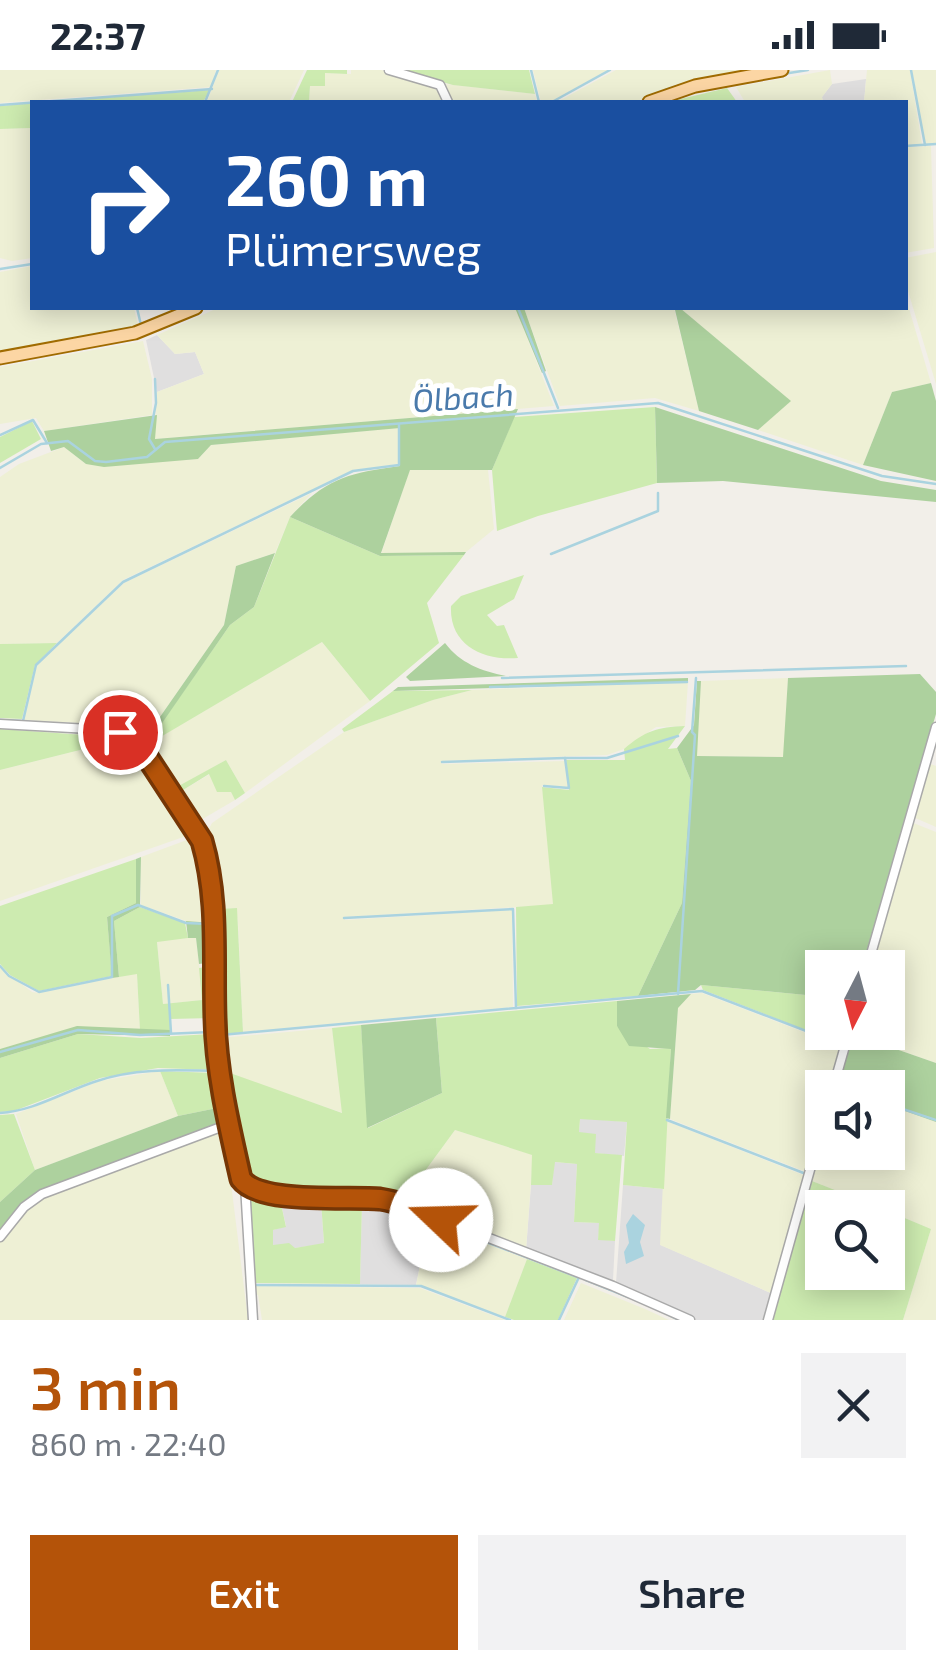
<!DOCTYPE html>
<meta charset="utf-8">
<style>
:root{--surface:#fff;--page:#f2f2f3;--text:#1f2937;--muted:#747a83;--accent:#b45309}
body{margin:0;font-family:"Exo 2",sans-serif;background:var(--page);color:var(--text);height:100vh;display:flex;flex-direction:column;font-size:38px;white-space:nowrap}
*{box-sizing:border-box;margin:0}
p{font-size:32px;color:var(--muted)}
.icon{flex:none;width:55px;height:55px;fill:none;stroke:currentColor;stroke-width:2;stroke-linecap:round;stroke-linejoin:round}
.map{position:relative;height:1250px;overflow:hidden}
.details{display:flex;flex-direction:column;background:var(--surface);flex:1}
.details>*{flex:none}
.guide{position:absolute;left:30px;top:30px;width:878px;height:210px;border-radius:0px;box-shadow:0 5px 25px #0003;background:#1a4fa0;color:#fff;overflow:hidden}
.needle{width:65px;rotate:186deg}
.fabs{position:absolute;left:805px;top:880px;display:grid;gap:20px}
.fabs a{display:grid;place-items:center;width:100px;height:100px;border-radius:0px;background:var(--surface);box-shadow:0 5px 25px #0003;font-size:50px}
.pin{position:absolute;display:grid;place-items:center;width:85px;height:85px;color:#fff;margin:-42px;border:5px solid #fff;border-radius:50%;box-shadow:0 2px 10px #0007}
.me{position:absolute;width:110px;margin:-55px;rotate:291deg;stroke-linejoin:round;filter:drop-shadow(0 0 8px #0008)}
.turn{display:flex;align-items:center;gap:35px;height:210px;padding:0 30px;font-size:45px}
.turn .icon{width:130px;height:130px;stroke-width:2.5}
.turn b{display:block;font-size:70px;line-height:85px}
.round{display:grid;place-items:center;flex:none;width:105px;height:105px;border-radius:0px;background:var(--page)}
.headline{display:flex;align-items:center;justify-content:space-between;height:170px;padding:0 30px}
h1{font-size:60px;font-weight:600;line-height:75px;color:var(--accent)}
.cta{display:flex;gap:20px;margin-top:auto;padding:20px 30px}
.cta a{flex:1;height:115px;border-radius:0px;background:var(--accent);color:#fff;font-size:40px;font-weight:600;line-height:115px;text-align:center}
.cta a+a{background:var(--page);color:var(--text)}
.status{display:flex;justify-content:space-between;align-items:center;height:70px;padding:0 50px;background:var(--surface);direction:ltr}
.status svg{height:28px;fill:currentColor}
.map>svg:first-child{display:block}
.residential{fill:#e0dfdf}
.farmland{fill:#eef0d5}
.grass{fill:#cdebb0}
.forest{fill:#add19e}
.water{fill:#aad3df}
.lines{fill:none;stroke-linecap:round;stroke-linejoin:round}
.stream{stroke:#aad3df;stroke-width:2.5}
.minor-casing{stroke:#a9a9a9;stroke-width:11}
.major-casing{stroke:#a06b00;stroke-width:15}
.minor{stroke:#fff;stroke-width:8}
.major{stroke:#fcd6a4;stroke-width:11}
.route-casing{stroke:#753606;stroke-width:25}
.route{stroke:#b45309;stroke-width:18}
.labels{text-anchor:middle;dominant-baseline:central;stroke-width:10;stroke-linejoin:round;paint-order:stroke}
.water-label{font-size:32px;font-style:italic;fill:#4a7aab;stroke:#fff}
</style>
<div class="status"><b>22:37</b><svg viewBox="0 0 49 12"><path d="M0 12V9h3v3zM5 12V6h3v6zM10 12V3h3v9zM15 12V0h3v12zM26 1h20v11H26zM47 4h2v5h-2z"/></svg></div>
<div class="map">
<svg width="936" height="1250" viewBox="0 0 936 1250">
<rect width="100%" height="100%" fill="#f2efe9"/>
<g class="residential">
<path d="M866,9L864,32H823L822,27L832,14Z"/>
<path d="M157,265L175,284L195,282L204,304L157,322L146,270Z"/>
<path d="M580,1048L627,1052L624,1086L595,1083L579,1062Z"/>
<path d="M554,1092L577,1094L574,1152L600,1153L598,1169L615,1171L613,1210L610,1212L526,1180L531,1115H552Z"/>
<path d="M623,1115L664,1119L661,1175L773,1224L765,1250H696L616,1213Z"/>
<path d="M280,1129L321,1132L324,1174L295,1178L273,1176V1160L286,1156Z"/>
<path d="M362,1133L395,1137L429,1151L416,1215L360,1214Z"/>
</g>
<g class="farmland">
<path d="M0,0H216L211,17L0,33Z"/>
<path d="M219,0H304L289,32H207Z"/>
<path d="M351,0H381L410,8L434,17L445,32H309L310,16L325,3L351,4Z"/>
<path d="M533,0H608L550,32H541Z"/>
<path d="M616,0H748L677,14L635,32H557Z"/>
<path d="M830,0L832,14L822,27L823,32H745L736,17Z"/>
<path d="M867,0H910L922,74L905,76V32H864Z"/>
<path d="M912,0H936V74H925Z"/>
<path d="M446,14L535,24L537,32H451Z"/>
<path d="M32,58V188L12,191L0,188V59Z"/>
<path d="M931,76L934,178L905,183V77Z"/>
<path d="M936,182V314L905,211V188Z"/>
<path d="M32,196V238H134L138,256L0,281V202Z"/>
<path d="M905,225L931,313L892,322L863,395L758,360L790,331L680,238H905Z"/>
<path d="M218,238H515L554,336L154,369L157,322L204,304L195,282L175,284L157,265Z"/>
<path d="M524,238H674L699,341L655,328L560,336Z"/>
<path d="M143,271L152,309V345L44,361L36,348L0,354V297Z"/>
<path d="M398,358V394L353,400L123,510L57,573L0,574V407L19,394L64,377L86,394L198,389L211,375Z"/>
<path d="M410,399L488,400L494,459L466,482L381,484Z"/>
<path d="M312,423L290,447L275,483L236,496L224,555L153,657L24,650L37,595L124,513Z"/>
<path d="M322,572L370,631L245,723L226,690L175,719L146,675Z"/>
<path d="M788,608L784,687L696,686L701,611Z"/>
<path d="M688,612L685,656L656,657L624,679L607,685L441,691L442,694L565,691L568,717L542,715L554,835L344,847L345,850L512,840L513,937L243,962L238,853L236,838L218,839L206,764L212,753L344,662L433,630L472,620Z"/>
<path d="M128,668L192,764L0,831V700Z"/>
<path d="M928,693L936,696V757L913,747Z"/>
<path d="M210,704L220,720L231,722L235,730L194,754L175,725Z"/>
<path d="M911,752L936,762V993L853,964L888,962V898L871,897Z"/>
<path d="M195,767L203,783L213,853L186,851L141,835V787Z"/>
<path d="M196,867L203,930L163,934L157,871Z"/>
<path d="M0,898L32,922L39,923L137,903L140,961L77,957L0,979Z"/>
<path d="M702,923L840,976L829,1017L822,1018V1041L806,1102L670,1049L678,937L691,924Z"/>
<path d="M332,958L343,1043L223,1002L219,968Z"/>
<path d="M160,1001L178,1046L35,1100L16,1044L100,1011Z"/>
<path d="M888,1035L936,1052V1250H903L931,1159L888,1141V1138L878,1137L812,1111L822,1073V1082H888Z"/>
<path d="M666,1051L806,1106L773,1224L660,1175Z"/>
<path d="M221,1060L225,1065L248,1250H0V1171L26,1139L43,1126Z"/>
<path d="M455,1060L533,1085L526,1180L403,1131Z"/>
<path d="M429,1151L527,1189L505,1247L416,1215Z"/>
<path d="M581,1213L645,1239L669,1250H564Z"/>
<path d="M252,1216L420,1218L505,1250H262L258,1225L253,1224Z"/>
</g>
<g class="grass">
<path d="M307,0H347V4L325,3V16H310L309,32H292Z"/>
<path d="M397,0H529L535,24L453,15Z"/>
<path d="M727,18L737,32H668Z"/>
<path d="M210,20L203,32H40H47Z"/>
<path d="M32,33V58L0,59V36Z"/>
<path d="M655,337L657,413L538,446L497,461L492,400L514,347Z"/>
<path d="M32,351L41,369L0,393V367Z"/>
<path d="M290,447L380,486L464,485L427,533L439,573L370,631L322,572L147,675L175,718L226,690L245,723L235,730L231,722H217L209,704L175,725L132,663L120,658L91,654L158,658L230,555L254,537Z"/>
<path d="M524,505L514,529L487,545L497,556L504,555L518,588C483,591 449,575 451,536L461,526Z"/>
<path d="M57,573L35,595L22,649L0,648V574Z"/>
<path d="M472,620L433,630L344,662L342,659L393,621Z"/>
<path d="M685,656L668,679L677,678L691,711L682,833L638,926L517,936L516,837L553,834L542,717L569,720L566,690H625L624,679C645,661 657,657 685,656Z"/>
<path d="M0,659L128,668L0,700Z"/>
<path d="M136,789V833L107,847L112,906L39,921L10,905L0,894V836Z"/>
<path d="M140,837L185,853L188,868L157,872L163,934L202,930L199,898L212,896L213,948L170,949V960L140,961L137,904L119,907L114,851Z"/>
<path d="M237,838L243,962L220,965L218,839Z"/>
<path d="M701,915L816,926L822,924V962L844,963L841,974L703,920Z"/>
<path d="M617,931V956L650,979L671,978L664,1119L623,1115L627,1052L580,1049L579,1062L596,1064L595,1083L622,1085L615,1171L598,1170L599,1153L574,1152L577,1094L555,1092L552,1115H531L532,1085L455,1060L403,1131L384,1124L318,1122L249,1112L230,1003L342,1043L332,958L361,955L368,1058L442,1023L436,948Z"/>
<path d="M78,964L141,968L211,964L215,1000L158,998L100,1008L14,1041L0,1042V988Z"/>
<path d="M160,1001L215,1003L222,1037L178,1046Z"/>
<path d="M14,1044L35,1100L0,1132V1045Z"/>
<path d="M812,1111L878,1137L822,1138V1202H888V1141L931,1159L903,1250H772Z"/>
<path d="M249,1125L280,1129L286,1157L273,1160V1175L289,1173L295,1178L324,1173L321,1132L362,1133L360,1214L252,1213Z"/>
<path d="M527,1189L577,1208L558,1250H514L505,1247Z"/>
</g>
<g class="forest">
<path d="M515,238H524L546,301L542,303Z"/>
<path d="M680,238L791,331L758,360L699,341L675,240Z"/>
<path d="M931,313L936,331V411L863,395L892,322Z"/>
<path d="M655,337L881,411L936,420V432L723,411L657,413Z"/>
<path d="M518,339L492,400H410L381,483L466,482L464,485L380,486L290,447C326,408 349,403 400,396V358L211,375L198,389L104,397L86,394L64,377L51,381L44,361L157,345L155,369Z"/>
<path d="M275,483L254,537L230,555L158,659L153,657L224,555L236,496Z"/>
<path d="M445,573C460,593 481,601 506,606L410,611L406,607Z"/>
<path d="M920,604L936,622V644L862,897L822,898V924L816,926L701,915L695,920L638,926L682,833L691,711L677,678L694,655L697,611H701L697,686L783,687L788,608Z"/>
<path d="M688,608V612L393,621L398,617Z"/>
<path d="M141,787L140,837L114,851L119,907L112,908L107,847L136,833V789Z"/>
<path d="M186,851L213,853V892L199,894L196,868H188Z"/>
<path d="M691,924L678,938L670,1049L666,1048L671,979L629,976L617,956V931Z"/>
<path d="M436,948L442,1023L367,1058L361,955Z"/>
<path d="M77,956L170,960V966L78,964L0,988V979Z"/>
<path d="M853,964L936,993V1052L888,1035V1018L838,1017Z"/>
<path d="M223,1002L230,1003L249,1112L242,1108Z"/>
<path d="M222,1037L225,1048L221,1053L40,1122L0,1163V1132L35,1100L178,1046Z"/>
</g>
<path class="water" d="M633,1144L645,1155L640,1172L644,1186L626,1194L624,1182L629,1173L626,1155Z"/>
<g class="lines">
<g class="stream">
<path d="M531,0L539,32"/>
<path d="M911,0L925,75"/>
<path d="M783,4L808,0"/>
<path d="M665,20L681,15"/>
<path d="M205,32L218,0"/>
<path d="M552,32L610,0"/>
<path d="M0,35L212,19"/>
<path d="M905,76L936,74"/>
<path d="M0,199L32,194"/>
<path d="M137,238L141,255"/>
<path d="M518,238L558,338"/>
<path d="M155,309L156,333L149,369L155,379"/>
<path d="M0,365L33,350L47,373"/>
<path d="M0,398L41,374L68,371L95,391L106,392L147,387L165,372L658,333L882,406L936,414"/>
<path d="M551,484L658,441V423"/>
<path d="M502,608L906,596"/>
<path d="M490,617L687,612"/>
<path d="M0,650L23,651L36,595L123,512L353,401L399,395V355"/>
<path d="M442,692L565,688"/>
<path d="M544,716L569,718L565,688H607L678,666"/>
<path d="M344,848L513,839L516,938"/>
<path d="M0,896L9,906L39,922L112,907V846L138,835L186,853L210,854"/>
<path d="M168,915L171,963"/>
<path d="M678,924L695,665L692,662L696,608"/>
<path d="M221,965L702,921L840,974"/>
<path d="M0,982L78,960L140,965L211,962"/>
<path d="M838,1017L839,1018"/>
<path d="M888,1034L936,1050"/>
<path d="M0,1043C34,1041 65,1021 97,1011C135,998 175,1000 215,1001"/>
<path d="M667,1050L806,1104"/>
<path d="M391,1135L404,1140"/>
<path d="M419,1146L580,1208"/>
<path d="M586,1210L628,1227"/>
<path d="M251,1215L421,1216L510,1250"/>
<path d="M663,1242L679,1250"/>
<path d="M559,1250L579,1207"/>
</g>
<defs>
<g id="minor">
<path d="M389,0L440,15L448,32"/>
<path d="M0,654L107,660L131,666L202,771L206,783L215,857L216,966L229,1054L245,1115L253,1250"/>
<path d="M867,898L936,657"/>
<path d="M833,1018L849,962"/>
<path d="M245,1115L288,1126L396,1132L613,1216L690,1250"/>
<path d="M0,1167L24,1137L42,1124L229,1054"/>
<path d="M768,1250L822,1057"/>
</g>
<g id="major">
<path d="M649,32L695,16L782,0"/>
<path d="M0,288L135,263L196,238"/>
</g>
</defs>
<use href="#minor" class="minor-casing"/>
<use href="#major" class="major-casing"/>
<use href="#minor" class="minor"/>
<use href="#major" class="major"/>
</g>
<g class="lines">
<defs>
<path id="route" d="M120,662L136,670L202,771C219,829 213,889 215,948C216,1002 229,1056 241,1109C260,1135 349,1126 380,1129C401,1132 422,1142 441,1150"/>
</defs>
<use href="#route" class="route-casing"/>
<use href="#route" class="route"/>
</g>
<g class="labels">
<g class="water-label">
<text transform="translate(463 326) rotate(-4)">Ölbach</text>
</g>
</g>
</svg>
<div class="fabs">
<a><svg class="needle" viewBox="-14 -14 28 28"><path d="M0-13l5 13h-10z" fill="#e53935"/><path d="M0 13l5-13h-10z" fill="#747a83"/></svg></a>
<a><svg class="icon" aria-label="sound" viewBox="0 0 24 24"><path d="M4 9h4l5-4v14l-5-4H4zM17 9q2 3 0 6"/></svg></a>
<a><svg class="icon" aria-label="search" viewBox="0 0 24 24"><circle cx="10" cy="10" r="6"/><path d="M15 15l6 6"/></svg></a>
</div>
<div class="pin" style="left:120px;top:662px;background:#d93025"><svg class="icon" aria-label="arrive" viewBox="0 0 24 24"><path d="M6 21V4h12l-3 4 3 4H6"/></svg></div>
<svg class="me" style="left:441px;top:1150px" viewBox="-20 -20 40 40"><circle r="19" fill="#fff"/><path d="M0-13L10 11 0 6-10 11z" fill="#b45309"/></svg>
<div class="guide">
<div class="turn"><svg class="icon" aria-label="right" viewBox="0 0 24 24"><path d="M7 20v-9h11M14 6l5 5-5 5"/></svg><div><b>260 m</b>Plümersweg</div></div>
</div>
</div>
<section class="details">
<div class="headline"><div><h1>3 min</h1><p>860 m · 22:40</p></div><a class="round"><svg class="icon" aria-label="close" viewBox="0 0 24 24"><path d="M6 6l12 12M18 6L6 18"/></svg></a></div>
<div class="cta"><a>Exit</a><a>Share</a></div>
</section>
